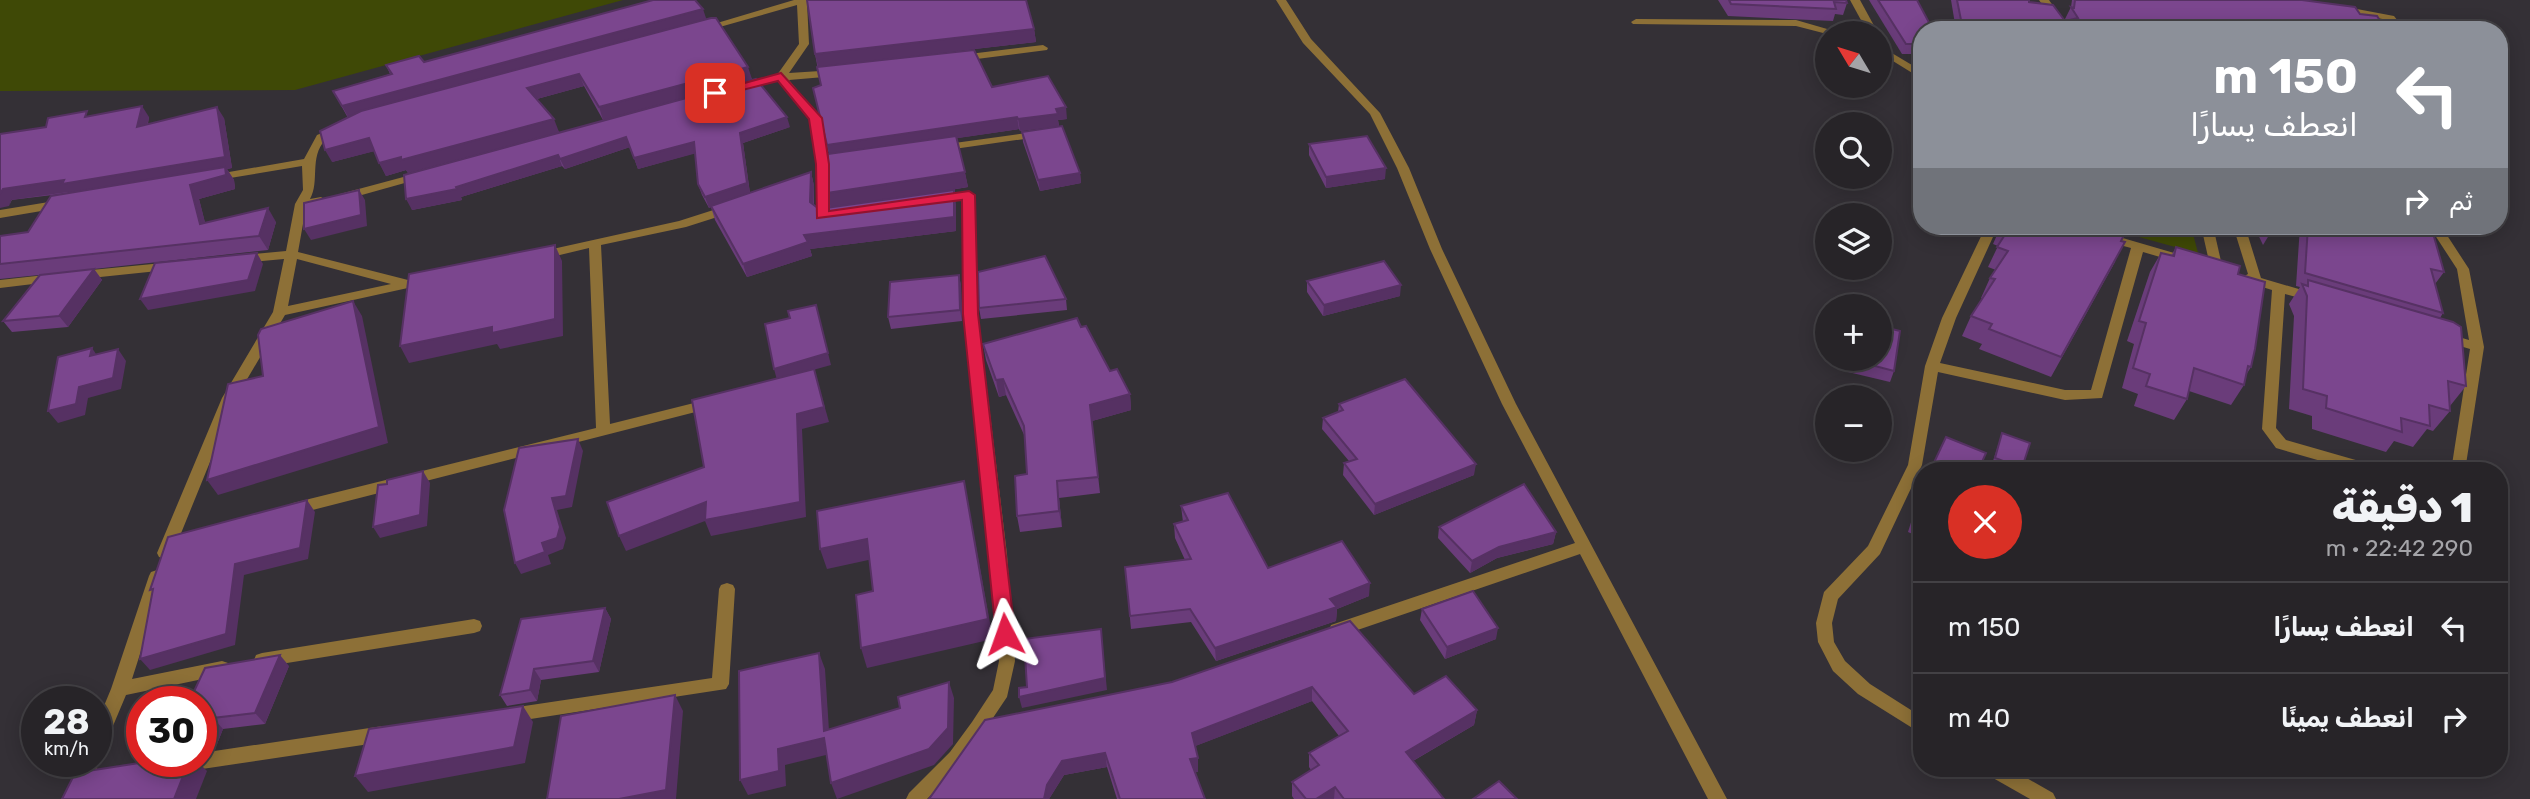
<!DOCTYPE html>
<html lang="ar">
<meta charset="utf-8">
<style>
:root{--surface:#272428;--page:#2f2c30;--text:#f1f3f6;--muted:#a4a4a8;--line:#434145}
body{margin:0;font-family:Rubik,"Noto Sans Arabic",sans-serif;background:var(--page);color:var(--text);direction:rtl;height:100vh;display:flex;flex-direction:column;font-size:26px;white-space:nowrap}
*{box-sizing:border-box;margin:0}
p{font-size:23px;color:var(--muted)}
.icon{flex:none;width:38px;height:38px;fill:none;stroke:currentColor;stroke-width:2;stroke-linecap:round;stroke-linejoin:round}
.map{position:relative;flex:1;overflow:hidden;direction:ltr}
.drawer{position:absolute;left:1913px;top:462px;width:595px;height:315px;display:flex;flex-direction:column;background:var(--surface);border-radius:28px;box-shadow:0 4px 18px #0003,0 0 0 2px var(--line);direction:rtl}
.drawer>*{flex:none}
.guide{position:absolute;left:1913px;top:21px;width:595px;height:214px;border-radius:28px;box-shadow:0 4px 18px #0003,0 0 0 2px var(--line);direction:rtl;background:#8c9099;color:#fff;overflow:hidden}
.needle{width:46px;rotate:308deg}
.controls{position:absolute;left:1815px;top:21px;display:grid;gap:14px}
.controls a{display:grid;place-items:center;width:77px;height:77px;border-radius:50%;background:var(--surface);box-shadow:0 4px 18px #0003,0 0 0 2px var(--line);font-size:35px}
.speed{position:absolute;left:21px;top:686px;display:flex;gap:14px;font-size:35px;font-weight:700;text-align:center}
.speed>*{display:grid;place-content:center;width:91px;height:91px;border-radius:50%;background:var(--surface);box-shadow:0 4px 18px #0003,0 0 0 2px var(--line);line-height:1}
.speed small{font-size:18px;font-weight:400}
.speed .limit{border:10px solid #d22;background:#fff;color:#111}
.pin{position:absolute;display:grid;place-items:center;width:60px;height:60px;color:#fff;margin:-30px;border-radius:14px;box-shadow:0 4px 10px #0006}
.me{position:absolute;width:77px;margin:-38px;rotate:356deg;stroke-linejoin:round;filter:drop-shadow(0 0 5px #0008)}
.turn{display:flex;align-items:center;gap:24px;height:147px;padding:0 35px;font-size:32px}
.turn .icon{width:91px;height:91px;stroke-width:2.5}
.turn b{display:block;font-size:49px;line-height:60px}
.then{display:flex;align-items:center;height:66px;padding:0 35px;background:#0003;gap:14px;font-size:26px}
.round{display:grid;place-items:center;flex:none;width:74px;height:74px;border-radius:37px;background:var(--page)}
.headline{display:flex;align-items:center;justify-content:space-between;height:119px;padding:0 35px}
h1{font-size:42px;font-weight:800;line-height:52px}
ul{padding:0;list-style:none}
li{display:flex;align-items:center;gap:21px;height:91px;padding:0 35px;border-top:2px solid var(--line)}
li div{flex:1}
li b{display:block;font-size:26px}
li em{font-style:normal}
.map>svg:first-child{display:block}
.green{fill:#3f4906}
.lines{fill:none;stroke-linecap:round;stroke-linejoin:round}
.minor{fill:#8d7037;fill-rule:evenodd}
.wall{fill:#6a3c7a}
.shaded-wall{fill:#563163}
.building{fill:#7b468e;stroke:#563163;stroke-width:2}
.route{fill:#e11d48;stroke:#92132f;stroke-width:2}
</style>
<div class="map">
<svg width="2530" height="799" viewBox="0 0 2530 799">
<rect width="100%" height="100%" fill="#343036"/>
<g class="green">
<path d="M0,0H623L295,90L0,91Z"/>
<path d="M2099,226H2191L2198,253H2197Z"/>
</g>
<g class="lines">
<g class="minor">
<path d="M794,0H810L807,2L809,44L789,73L836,70L841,73L836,76L789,80L820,118L828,160L835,163L829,166L828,211H836L838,214L836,217L822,220L816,216L817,164L810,118L779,81L742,89L737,86L777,75L799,44L797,5L702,32L697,29Z"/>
<path d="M1276,0H1286L1311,39L1380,113L1409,168L1442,249L1516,404L1727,799H1708L1580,554L1337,637L1331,635L1329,630L1331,625L1575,543L1502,404L1430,249L1397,168L1370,114L1303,43Z"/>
<path d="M1850,0H1860L1878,33H1868Z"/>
<path d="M2039,0H2049L2070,30H2060Z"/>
<path d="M2341,6L2394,16L2405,30H2395L2388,20L2338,11V7Z"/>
<path d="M1636,19L1796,20L1841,33L1827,34L1796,26L1633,24L1631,22Z"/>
<path d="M1043,45L1048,48L1047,50L961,61L956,58L961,55Z"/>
<path d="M1880,46L1922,71V79L1880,53Z"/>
<path d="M339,126L345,129C339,133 330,135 325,140C309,158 320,181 310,199L321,197L327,201L325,204L306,207L298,252L408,280L426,276L432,280L426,284L285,315L236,398L173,553L171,557L165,559L159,557L157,553L222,398L273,312L284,259L242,263L236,259L242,255L286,251L295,204L303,190L302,166L212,181L206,178L212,175L304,159L317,135ZM297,259L391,284L288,306Z"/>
<path d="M1041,131L1047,134L1045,136L940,151L934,148L940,145Z"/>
<path d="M422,172L426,173V177L344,200L338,196L340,194Z"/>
<path d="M969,192L975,196L978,314L1007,554L1015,661L1007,697L962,764L927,799H906L909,793L950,752L972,722L993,690L999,661L991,554L964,314L963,200L939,204L933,200L939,196Z"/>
<path d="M61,200L65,201V207L0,218V210Z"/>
<path d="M729,205L733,206V212L686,227L601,245L610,424L710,399L715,401L717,404L715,407L293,515L288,513L285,509L288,505L293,503L596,428L589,248L539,260L533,256L539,252L679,221Z"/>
<path d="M1986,226H1998L1956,318L1940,363L2065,390H2091L2131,248L2105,241L2103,238L2105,235L2109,234L2181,255L2183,258L2177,262L2143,252L2102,398L2065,400L1938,372L1922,465L1880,554L1838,599L1832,623L1834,642L1845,661L1870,684L1922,717V734L1858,694L1833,671L1818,642L1816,623L1824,592L1868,546L1908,465L1925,366L1942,318Z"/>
<path d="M2201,226H2213L2223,270L2221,273H2213L2211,270Z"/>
<path d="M2233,226H2245L2261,278L2319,295L2320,298L2314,302L2285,294L2276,428L2286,440L2380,467L2382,471H2356L2276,448L2262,429L2272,290L2243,281L2241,278L2248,274Z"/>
<path d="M2429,226H2441L2469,269L2484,347L2465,471H2451L2470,349L2440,340L2438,337L2445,333L2469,340L2457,269Z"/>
<path d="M173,262L179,266L177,269L81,279L75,275L81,271Z"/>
<path d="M54,274L60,278L58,281L0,288V280Z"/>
<path d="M157,570L163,572L165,576L132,679L222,661L228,663L230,668L228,673L222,675L126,695L102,752L96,755V725L111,689L149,576L151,572Z"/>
<path d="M727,583L733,585L735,589L729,684L726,689L511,722L505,720L502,715L505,710L511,708L712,678L719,589L721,585Z"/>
<path d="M474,619L480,621L482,626L480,631L474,633L262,667L256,665L254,660L256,655L262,653Z"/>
<path d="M383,726L389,729L392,734L389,739L383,742L182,772L176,770L173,764L174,761H201V753Z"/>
<path d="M96,755L100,761L89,785L83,787L77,785L74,779L82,761H96Z"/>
<path d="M1983,768H2009L2053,793L2056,799H2030L1986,774Z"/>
</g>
</g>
<g class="wall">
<path d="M1718,0H1846L1847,3L1843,15L1835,14L1833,21L1728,16Z"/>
<path d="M1869,0H1917L1922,30V54H1902Z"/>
<path d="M1951,0H2029V2L2065,21L2066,20L2065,19L2071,7L2072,0H2302L2360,14L2386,30H1956Z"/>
<path d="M706,19L752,79L603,120L584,86L537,99L559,132L408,173L406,170L386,176L374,151L332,162L348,118L333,91L390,74L386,65L424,62Z"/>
<path d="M1034,29L1036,42L905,57L992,87L1067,119L1058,120L1059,126L1020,131L1019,129L957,138L968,187L921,195L956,204V231L810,249L812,256L747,277L715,220L711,207L709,208L702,195L698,184L695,153L638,169L630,147L565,169L562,166L461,197L462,200L412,210L404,175L790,127L743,143L750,193L811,172L814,186V205L819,209L830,207L827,193L829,154L813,88L821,85L815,54Z"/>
<path d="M90,116L149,117L148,124L224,118L232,168L227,169L234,180L235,189L199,199L205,223L276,222L268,250L94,269L102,280L68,327L12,332L3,321L39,275L0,279V236L28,232L69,193L11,200L9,206L46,127Z"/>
<path d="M1022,132L1080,173L1081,183L1040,191L1023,142Z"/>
<path d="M1309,144L1385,179L1326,188L1309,155Z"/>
<path d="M2001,226H2104L2121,241L2115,262L2051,377L1979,349L1982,344L1962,336L1971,316L1983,298H1981L1990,278L1996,270L1988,267L1998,246L1993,244Z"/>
<path d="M2254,226H2272L2271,232L2263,245Z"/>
<path d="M2300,226H2431L2444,272L2435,284L2443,313L2440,318L2466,386L2450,406V411L2433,431L2427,429L2413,447L2394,441L2386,452L2312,429V416L2289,409L2294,316L2289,304L2300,287L2296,286Z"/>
<path d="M2176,247L2238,274L2251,367L2246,375L2244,385L2231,405L2189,391L2187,399L2174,420L2134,406L2138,394L2122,388L2134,344L2127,341L2150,272L2161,253L2171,256Z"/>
<path d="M959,275L961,286L962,321L891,329L888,317Z"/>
<path d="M1307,281L1400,296L1323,316L1307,292Z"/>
<path d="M1066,299L1067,310L981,319L979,308Z"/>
<path d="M1081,327L1110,371L1130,394L1131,410L1092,421L1100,493L1059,498L1062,527L1020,532L1017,516L1027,474L1025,437L1006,395L999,397L986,360L983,344Z"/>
<path d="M1850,359H1880L1894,371L1890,382L1848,372Z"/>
<path d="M1339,404L1474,475L1374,515L1343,475L1344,463L1349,461L1322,429L1323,418L1338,412Z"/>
<path d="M2002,433L2022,468L2021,471H2010L1992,464Z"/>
<path d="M1922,487V538L1908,532Z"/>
<path d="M1181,506L1268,568L1369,596L1337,609L1336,621L1216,661L1191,622L1131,629L1125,567L1185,560L1175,538L1174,524L1183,522Z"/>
<path d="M1439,527L1556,532L1553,544L1497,558L1470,573L1438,538Z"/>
<path d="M605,608L611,619L599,672L541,680L537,701L507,706L500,695Z"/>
<path d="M1422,609L1496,639L1445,659L1420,620Z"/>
<path d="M1350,621L1414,694L1477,710L1474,725L1413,761L1444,799H1294L1292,796V782L1311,770L1309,767V753L1339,736L1312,701L1195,746L1198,758V772H1195L1205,799H1117L1107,767L1064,775L1049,799H929L1172,682Z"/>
<path d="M289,666L265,724L223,729L215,749L201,751V702Z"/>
</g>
<g class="shaded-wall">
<path d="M703,9L707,21L349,119L342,106Z"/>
<path d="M1034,29L1036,42L818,67L815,54Z"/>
<path d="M748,67L752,79L603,120L599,107Z"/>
<path d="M579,74L584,86L533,100L527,88Z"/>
<path d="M142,106L149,117L144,139L137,127Z"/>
<path d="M217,107L224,118L232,168L227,169L234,180L235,189L199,199L209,238L70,196L68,192L11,200L9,206L0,208V194L3,189Z"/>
<path d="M1066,107L1067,119L1058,120L1059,126L1020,131L1018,119Z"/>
<path d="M787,117L790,127L743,143L750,194L709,208L705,197L740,133Z"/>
<path d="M1017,117L1019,129L830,157L827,145Z"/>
<path d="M554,119L559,132L408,173L406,170L386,176L379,163L401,157Z"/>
<path d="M626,137L630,147L565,169L560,159Z"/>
<path d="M369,138L375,151L332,162L325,150Z"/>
<path d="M694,142L697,153L638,169L634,158Z"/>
<path d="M558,155L562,166L461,197L462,200L412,210L406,199L456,187Z"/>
<path d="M1386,168L1385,179L1326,188V177Z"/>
<path d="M811,172L814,186L813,216L810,202Z"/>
<path d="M965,172L968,187L831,209L827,193Z"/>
<path d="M1080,173L1081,183L1040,191L1038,180Z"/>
<path d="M359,190L365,200L367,226L311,240L304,229Z"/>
<path d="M954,190L956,204V231L810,249L812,256L747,277L743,264L804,235Z"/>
<path d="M268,208L276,222L268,250L259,236Z"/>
<path d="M555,245L562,261L563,336L500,349L497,344L409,363L400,346Z"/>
<path d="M257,253L263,264L255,291L148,310L140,299Z"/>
<path d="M94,269L102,280L68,327L59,316Z"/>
<path d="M959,275L961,286L962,321L960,310Z"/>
<path d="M1401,285L1400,296L1323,316L1324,305Z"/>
<path d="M353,301L362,316L388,443L218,495L207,480Z"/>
<path d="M816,305L831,365L777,380L774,369Z"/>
<path d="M92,348L100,360L90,356Z"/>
<path d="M118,349L126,361L121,389L88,398L85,415L58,423L48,411Z"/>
<path d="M814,369L829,422L802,429L806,517L711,536L705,521L626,551L619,536L797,414Z"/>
<path d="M1003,379L1006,395L999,397L996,380Z"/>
<path d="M1130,394L1131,410L1092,421L1100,493L1090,405Z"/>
<path d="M578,439L583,451L572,507L557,510L566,538L563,549L548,555L551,564L521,574L515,563L542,543L552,498Z"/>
<path d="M1476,464L1474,475L1374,515L1375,504Z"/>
<path d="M423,471L430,483L427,526L380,538L373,527Z"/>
<path d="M964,481L993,639L867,668L861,648Z"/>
<path d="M1057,481L1059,498L1062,527L1059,511Z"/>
<path d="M307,500L315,512L308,559L244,575L235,645L150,670L140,659L235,564Z"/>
<path d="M1556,532L1553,544L1497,558L1470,573L1472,561L1499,547Z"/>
<path d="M867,539L873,559L827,569L820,549Z"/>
<path d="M1370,583L1369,596L1337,609L1336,621L1216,661L1215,648L1330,599Z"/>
<path d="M605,608L611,619L599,672L593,661Z"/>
<path d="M1498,628L1496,639L1445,659L1447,647Z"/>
<path d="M1102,640L1107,690L1022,708L1019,697Z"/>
<path d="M819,653L825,669L830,746L824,731Z"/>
<path d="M280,655L289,666L265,724L255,713Z"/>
<path d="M534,669L541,680L537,701L530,690Z"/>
<path d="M949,682L954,698L953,744L934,765L837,799L831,783Z"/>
<path d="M1312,687V701L1193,747L1192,733Z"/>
<path d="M675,695L683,711L676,799H619Z"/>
<path d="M523,706L533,722L525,763L368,792L355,776Z"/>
<path d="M1477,710L1474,725L1404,766L1406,752Z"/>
<path d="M213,718L223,729L215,749L205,738Z"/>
<path d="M824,738L830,754L785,765L786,786L748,795L740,780L778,749Z"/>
<path d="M1105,753L1107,767L1064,775L1049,799H1044L1047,785L1062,761Z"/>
<path d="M1198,758V772L1191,773L1190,759Z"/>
<path d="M189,761H197L207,771L196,799H174Z"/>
<path d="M1335,787L1334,799H1316Z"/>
</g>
<g class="building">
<path d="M653,0H695L703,9L342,106L333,91L392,74L386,65L419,56L424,62Z"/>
<path d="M807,0H1026L1034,29L815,54Z"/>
<path d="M1729,0H1846L1847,3L1834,2L1836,9L1731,4Z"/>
<path d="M1878,0H1917L1933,30H1922V44H1906Z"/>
<path d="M1957,0H2029V2L2053,5L2065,21L2078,18L2071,7L2074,8L2075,0H2302L2355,7L2360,14L2377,16L2386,30H2068L2053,27L2056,30H1963Z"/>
<path d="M711,18H716L748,67L599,107L579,74L527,88L554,119L401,160V157L379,163L369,138L325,150L320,131L361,111Z"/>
<path d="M974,50L992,87L1048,76L1066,107L1056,109L1058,114L1018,119L1017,117L827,145L813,88L821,85L817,67Z"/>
<path d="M756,79L787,117L740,133L747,183L705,197L698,184L694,142L634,158L626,137L560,159L558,155L456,187L457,189L406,199L404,175Z"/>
<path d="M142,106L137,127L217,107L225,157L62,184L64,180L3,189L0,194V134L46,127L48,118L87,111L85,117Z"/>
<path d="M1062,126L1080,173L1038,180L1022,132Z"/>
<path d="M956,136L965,172L827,193L828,154Z"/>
<path d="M1367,136L1386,168L1326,177L1309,144Z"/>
<path d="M225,167L226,175L190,185L200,224L268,208L259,236L0,264V236L28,232L51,196Z"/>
<path d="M811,172L810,202L819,209L954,190V217L804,235L808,242L743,264L711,206Z"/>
<path d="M359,190L361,215L304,229V203Z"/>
<path d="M2006,226H2104L2125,233L2121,241L2125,242L2061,357L1989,329L1992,324L1971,316L1995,279L1990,278L2008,251L1997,247L2010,227Z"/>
<path d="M2308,226H2431L2444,272L2431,269L2443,313L2305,273Z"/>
<path d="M555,245V319L492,333V327L400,346L409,274Z"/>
<path d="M2176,247L2240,266L2238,274L2265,282L2255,349L2251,367L2248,366L2244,385L2194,368L2187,399L2146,386L2150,374L2133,368L2146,323L2139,321L2161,253L2174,256Z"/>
<path d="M257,253L248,280L140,299L155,263Z"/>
<path d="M1045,256L1066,299L979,308L978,272Z"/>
<path d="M1384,261L1401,285L1324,305L1307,281Z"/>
<path d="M94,269L59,316L3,321L40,275Z"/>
<path d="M959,275L960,310L888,317L890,282Z"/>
<path d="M2308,280L2453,322L2461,327L2466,386L2448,381L2450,411L2429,405L2430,426L2401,418L2402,432L2326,408L2327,396L2303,389L2307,296L2302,284L2308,286Z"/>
<path d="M353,301L379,427L207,480L228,384L263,376L258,335L261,329Z"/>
<path d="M816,305L828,353L774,369L765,324L790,318L788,311Z"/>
<path d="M1077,318L1081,327L1086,326L1110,371L1117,369L1130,394L1090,405L1098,477L1057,481L1059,511L1017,516L1015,476L1027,474L1024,426L1003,379L996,380L983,344Z"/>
<path d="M1880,326L1900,331L1894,371L1852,360V359H1880Z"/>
<path d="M92,348L90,356L118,349L113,378L79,387L76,404L48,411L58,357Z"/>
<path d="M814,369L824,407L797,414L800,502L705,520L706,502L619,536L607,502L704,467L692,400Z"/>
<path d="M1405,379L1476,464L1375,504L1344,463L1357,459L1323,418L1343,410L1339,404Z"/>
<path d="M2002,433L2030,443L2022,468L1995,458Z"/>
<path d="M1946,437L1986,453L1978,471H1930Z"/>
<path d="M578,439L566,496L552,498L560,527L557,538L542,543L545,552L515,563L504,510L519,448Z"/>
<path d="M423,471L420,515L373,527L378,485L387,484V480Z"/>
<path d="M964,481L988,619L861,648L856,595L873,591L867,539L820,549L817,511Z"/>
<path d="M1524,484L1556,532L1499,547L1472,561L1439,527Z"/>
<path d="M1228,493L1268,568L1342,541L1370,583L1330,599L1337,607L1215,648L1190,609L1130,616L1125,567L1191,559L1174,524L1188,520L1181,506Z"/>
<path d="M1922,493V525L1913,521Z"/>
<path d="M307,500L300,548L235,564L226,634L140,659L153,589L150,590L168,537Z"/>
<path d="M1473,591L1498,628L1447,647L1422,609Z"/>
<path d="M605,608L593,661L534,669L530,690L500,695L521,619Z"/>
<path d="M1350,621L1414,694L1446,676L1477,710L1406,752L1444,799H1344L1335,787L1316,799H1306L1292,782L1319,765L1309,753L1348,731L1312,687L1192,733L1198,758L1190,759L1205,799H1120L1105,753L1062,761L1047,785L1044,799H929L985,720L1172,682Z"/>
<path d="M1101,629L1105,678L1019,697V688L1027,687L1024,639Z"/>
<path d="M819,653L824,731L900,708L898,697L949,682L948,728L929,749L831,783L824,738L778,749L779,771L740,780L739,671Z"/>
<path d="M280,655L255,713L213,718L205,738L201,739V702H189L205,668Z"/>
<path d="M675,695L666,790L619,799H547L561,716Z"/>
<path d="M523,706L514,747L355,776L369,729Z"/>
<path d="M152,761H189L174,799H62L75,773Z"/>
<path d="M1499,781L1517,799H1473Z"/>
</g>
<path class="route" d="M781,73L822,118L829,164V211L969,191L975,195L978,314L1015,634L1012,640L1005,642L996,634L963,314L962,200L817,218L816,164L809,119L778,81L715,97L708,93Z"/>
</svg>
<div class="controls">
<a><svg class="needle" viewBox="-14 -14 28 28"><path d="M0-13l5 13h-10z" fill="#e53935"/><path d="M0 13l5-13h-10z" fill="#a4a4a8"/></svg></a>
<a><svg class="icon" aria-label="search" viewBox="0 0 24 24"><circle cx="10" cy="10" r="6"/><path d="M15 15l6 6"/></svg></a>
<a><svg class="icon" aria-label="layers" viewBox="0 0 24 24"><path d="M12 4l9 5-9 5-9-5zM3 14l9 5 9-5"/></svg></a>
<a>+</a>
<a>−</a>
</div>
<div class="speed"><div>28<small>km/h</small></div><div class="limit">30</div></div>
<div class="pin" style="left:715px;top:93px;background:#d93025"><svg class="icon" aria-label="arrive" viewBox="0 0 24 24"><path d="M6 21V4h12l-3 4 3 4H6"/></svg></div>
<svg class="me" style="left:1005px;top:634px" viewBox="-20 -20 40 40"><path d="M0-17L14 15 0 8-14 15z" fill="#e11d48" stroke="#fff" stroke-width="4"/></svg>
<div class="guide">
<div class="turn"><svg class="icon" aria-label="left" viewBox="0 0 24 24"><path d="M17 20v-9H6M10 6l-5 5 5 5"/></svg><div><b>150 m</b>انعطف يسارًا</div></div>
<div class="then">ثم<svg class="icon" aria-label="right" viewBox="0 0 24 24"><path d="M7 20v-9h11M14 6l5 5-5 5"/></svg></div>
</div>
<section class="drawer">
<div class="headline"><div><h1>1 دقيقة</h1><p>290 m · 22:42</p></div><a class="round" style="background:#d93025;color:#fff"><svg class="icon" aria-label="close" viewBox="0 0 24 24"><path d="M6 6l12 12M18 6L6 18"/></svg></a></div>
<ul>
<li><svg class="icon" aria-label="left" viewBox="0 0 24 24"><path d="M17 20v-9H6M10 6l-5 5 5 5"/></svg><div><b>انعطف يسارًا</b></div><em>150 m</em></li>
<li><svg class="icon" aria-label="right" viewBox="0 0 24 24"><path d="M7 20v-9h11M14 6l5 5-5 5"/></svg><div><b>انعطف يمينًا</b></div><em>40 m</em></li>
</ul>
</section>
</div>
